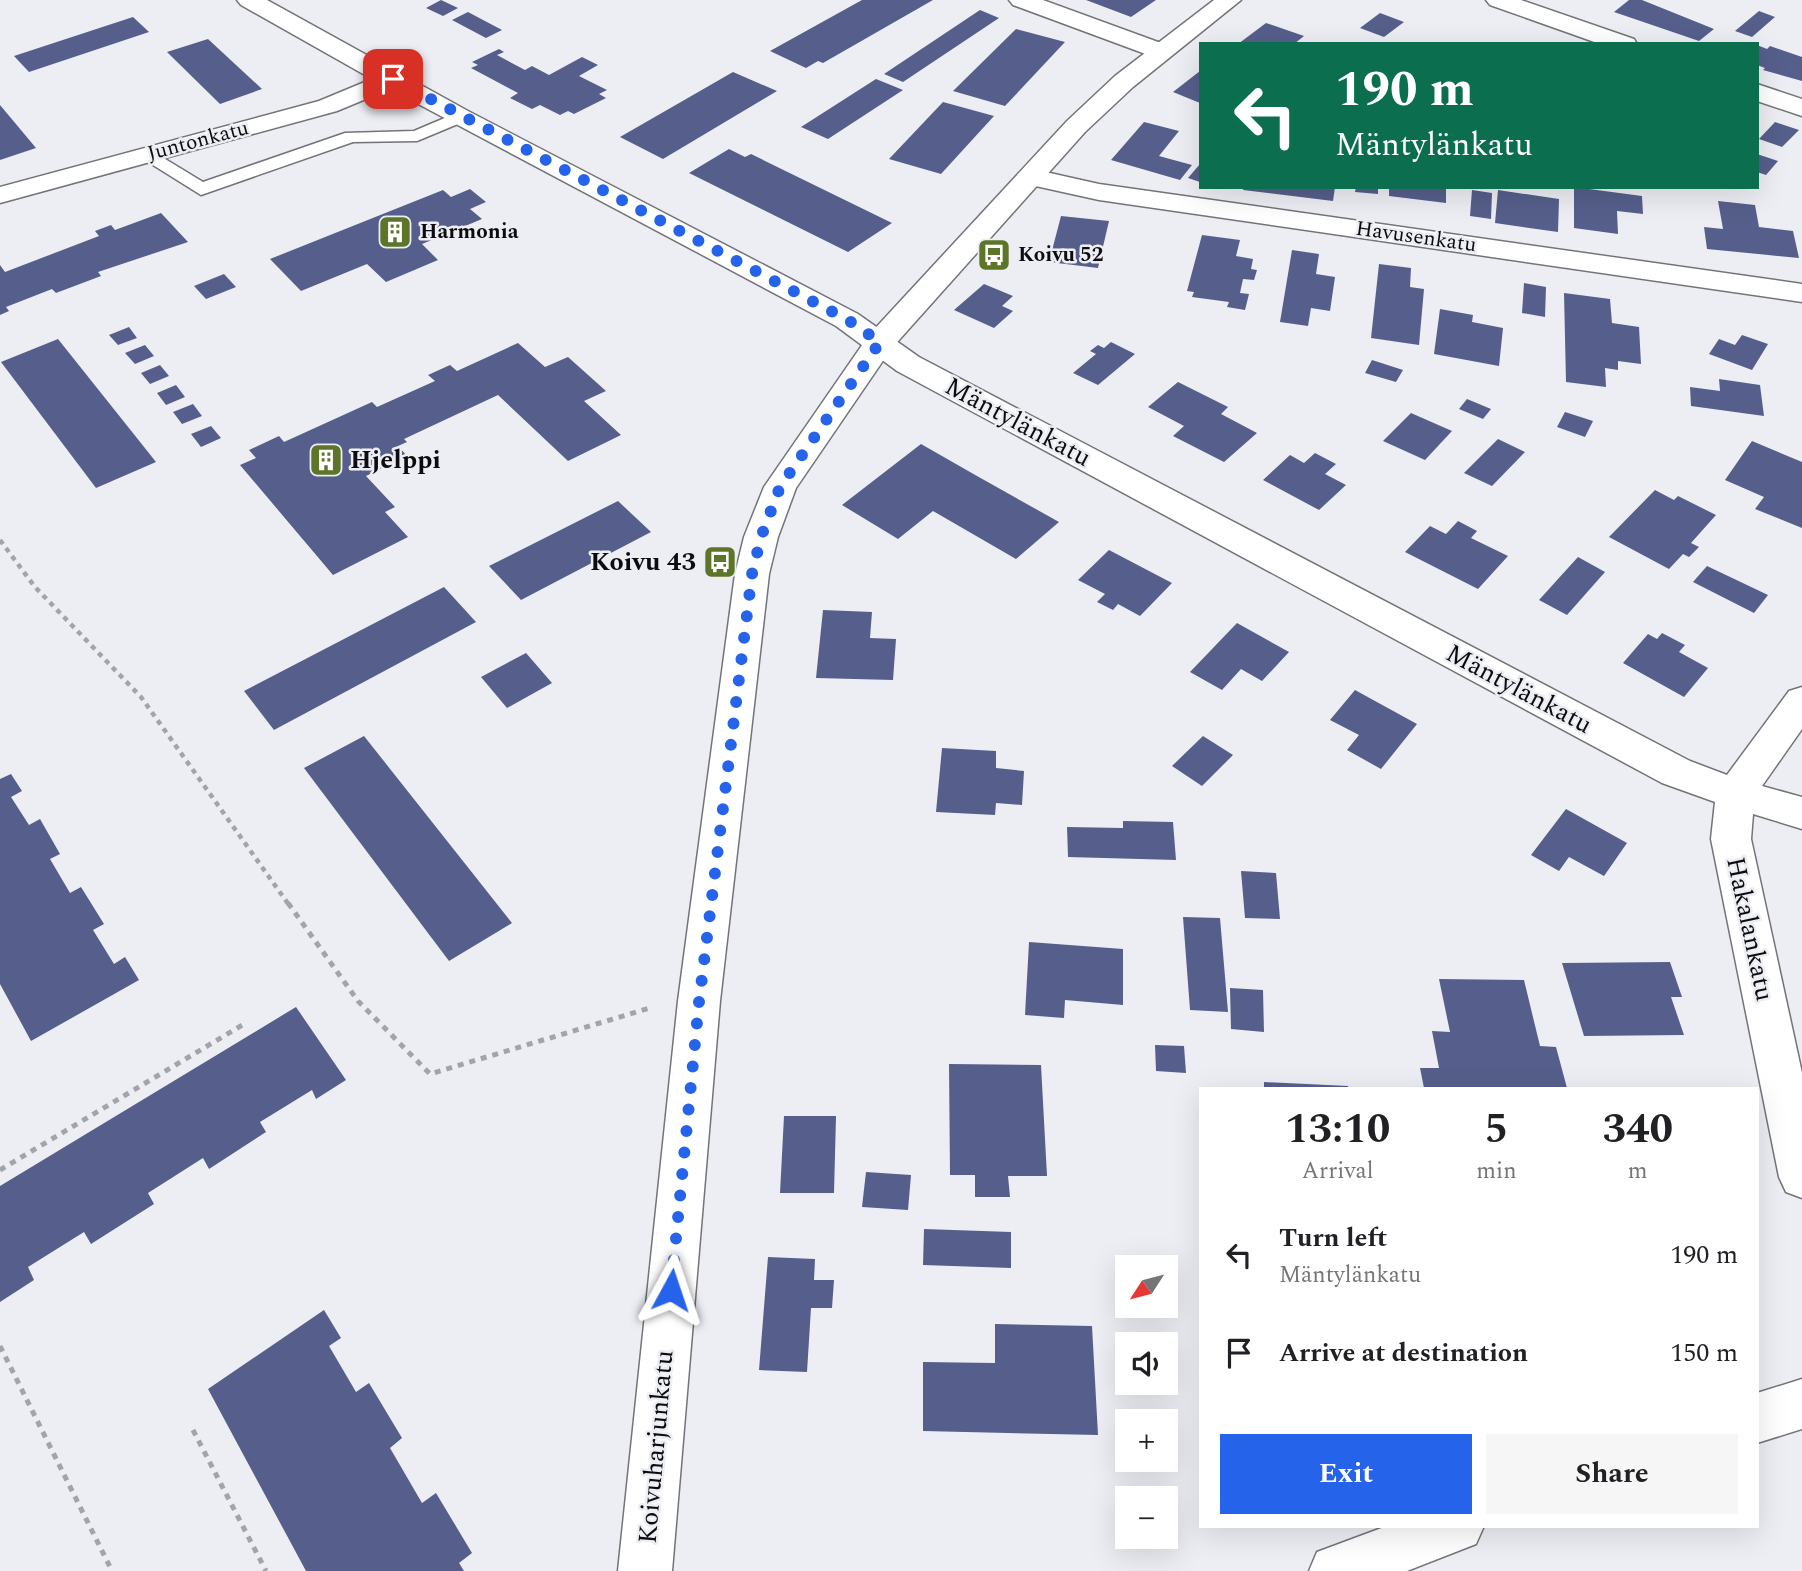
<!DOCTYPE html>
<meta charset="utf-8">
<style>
:root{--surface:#fff;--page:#f6f6f6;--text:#202124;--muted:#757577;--accent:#2563eb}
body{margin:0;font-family:Spectral,serif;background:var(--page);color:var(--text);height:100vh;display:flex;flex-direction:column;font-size:26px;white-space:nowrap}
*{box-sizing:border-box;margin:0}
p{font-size:23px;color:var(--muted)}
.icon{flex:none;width:38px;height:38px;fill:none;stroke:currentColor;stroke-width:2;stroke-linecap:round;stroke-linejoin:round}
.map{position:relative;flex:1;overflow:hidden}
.sheet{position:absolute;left:1199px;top:1087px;width:560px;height:441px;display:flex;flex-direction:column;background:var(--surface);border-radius:0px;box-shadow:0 7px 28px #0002}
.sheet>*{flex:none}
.top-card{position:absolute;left:1199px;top:42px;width:560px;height:147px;border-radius:0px;box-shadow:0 7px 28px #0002;background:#0b6e4f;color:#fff;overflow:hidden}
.needle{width:46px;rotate:234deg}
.buttons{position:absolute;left:1115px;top:1255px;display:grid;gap:14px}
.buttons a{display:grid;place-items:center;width:63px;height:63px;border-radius:0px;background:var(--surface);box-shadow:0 7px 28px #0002;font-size:35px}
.pin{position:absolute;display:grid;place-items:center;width:60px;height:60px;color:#fff;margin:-30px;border-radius:14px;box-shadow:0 4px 10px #0006}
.me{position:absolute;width:77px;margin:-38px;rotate:5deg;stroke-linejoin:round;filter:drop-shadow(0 0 5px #0008)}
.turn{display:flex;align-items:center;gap:24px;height:147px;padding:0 21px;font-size:32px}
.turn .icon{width:91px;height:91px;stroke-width:2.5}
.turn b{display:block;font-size:49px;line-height:60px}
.eta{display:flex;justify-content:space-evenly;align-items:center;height:119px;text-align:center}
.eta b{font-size:42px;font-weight:700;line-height:49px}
.action{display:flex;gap:14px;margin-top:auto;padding:14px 21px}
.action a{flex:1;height:80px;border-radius:0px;background:var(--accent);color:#fff;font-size:28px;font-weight:700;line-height:80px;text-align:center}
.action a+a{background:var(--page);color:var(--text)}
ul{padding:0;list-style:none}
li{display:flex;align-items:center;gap:21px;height:98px;padding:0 21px}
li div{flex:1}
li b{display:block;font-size:26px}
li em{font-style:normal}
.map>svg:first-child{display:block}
.building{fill:#565f8b}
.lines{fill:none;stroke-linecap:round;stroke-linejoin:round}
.lane-casing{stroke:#73747a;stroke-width:3}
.street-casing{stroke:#73747a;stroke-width:3}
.secondary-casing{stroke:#73747a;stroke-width:3}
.path-far1{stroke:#a3a4a9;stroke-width:4.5;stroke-dasharray:5 5;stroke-linecap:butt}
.path{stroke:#a3a4a9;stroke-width:5;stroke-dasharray:6 6;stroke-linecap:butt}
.lane{fill:#fff;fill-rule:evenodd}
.street{fill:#fff;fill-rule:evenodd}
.secondary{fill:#fff;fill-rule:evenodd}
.route{stroke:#2563eb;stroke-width:12;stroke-dasharray:0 21.6}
.labels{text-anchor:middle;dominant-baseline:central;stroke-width:5;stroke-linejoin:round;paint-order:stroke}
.far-street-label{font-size:21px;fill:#0c0c0e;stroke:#eceef4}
.far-poi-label{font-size:21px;font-weight:bold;fill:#0c0c0e;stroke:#eceef4;text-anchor:start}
.street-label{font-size:26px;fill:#0c0c0e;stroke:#eceef4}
.poi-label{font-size:26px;font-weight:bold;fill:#0c0c0e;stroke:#eceef4;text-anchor:start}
</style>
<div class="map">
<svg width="1802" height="1571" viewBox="0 0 1802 1571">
<rect width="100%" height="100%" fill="#eceef4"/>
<g class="building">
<path d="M441,0L458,8L443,16L426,8Z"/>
<path d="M862,0H933L823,63L818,61L806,68L770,51Z"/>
<path d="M1086,0H1156L1131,17Z"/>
<path d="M1629,0H1642L1714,29L1699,41L1614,12Z"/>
<path d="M980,10L999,18L903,82L884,74Z"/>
<path d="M1759,11L1775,17L1752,37L1735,31Z"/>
<path d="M468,12L502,30L486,38L452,20Z"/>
<path d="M1380,13L1404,22L1384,37L1360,28Z"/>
<path d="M133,17L149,32L29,72L14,56Z"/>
<path d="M1266,23L1304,36L1294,44H1238Z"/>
<path d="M1016,29L1065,42L1005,106L953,91Z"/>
<path d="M208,39L262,89L220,104L167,52Z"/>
<path d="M1757,45L1767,49L1770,46L1802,57V81L1763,70L1765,68L1757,65Z"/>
<path d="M499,49L504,52L497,55L525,70L532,66L549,75L582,57L598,65L579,76L607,90L599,94L606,98L574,114L568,111L560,115L540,105L532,109L510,98L518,93L471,68L478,65L472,62Z"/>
<path d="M1200,71V103L1173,92Z"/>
<path d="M733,72L777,91L663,159L620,137Z"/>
<path d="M876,79L903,90L828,139L801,127Z"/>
<path d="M943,102L994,116L941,174L889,159Z"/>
<path d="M0,105L36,148L0,160Z"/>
<path d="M1144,122L1179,131L1159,156L1192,165L1180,180L1111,160Z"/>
<path d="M1775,122L1799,130L1782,147L1759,139Z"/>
<path d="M729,149L745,157L751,154L892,223L848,252L689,173Z"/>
<path d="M1757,154L1778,161L1766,175L1757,172Z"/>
<path d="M1200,164V182L1188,178Z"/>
<path d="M1244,187H1335L1333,201L1243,190Z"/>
<path d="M1356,187H1378V194L1355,192Z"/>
<path d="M1389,187H1446V203L1389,196Z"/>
<path d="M1574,187L1642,196L1643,214L1617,211L1618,234L1574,228Z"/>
<path d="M470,189L486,202L470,209L482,219L422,244L438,260L386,282L367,264L301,291L270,259L443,190L451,197Z"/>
<path d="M1472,190L1492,193L1491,219L1470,216Z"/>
<path d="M1498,190L1559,199L1558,232L1495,223Z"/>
<path d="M1718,201L1755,205L1759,227L1793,231L1799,258L1707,249L1704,227L1723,229Z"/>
<path d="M161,213L188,242L98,272L101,276L56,293L52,289L6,307L9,311L0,315V265L5,272L99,236L95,231L111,225L115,230Z"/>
<path d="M1061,216L1109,221L1098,268L1049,262Z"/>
<path d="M1202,235L1240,240L1236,256L1253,259L1251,269L1257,270L1254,280L1243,279L1240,293L1249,294L1245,310L1227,307L1229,302L1192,297L1194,292L1187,291Z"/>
<path d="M1292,250L1319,254L1316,274L1335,277L1330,311L1311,308L1308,326L1280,322Z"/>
<path d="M1379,264L1411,268L1410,287L1424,289L1419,345L1371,338Z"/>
<path d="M224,274L236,287L206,299L194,286Z"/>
<path d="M1524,283L1546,287L1545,317L1522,313Z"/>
<path d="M984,284L1013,296L1002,306L1013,311L994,328L954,310Z"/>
<path d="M1564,293L1610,299L1612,323L1639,327L1641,364L1618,361V370L1605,368L1606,387L1566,382Z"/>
<path d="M1440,309L1473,315L1472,322L1503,328L1499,366L1434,354Z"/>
<path d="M129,327L137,338L118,345L109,335Z"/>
<path d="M1742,335L1768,344L1752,370L1709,354L1719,339L1735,345Z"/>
<path d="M58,339L156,462L96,488L1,362Z"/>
<path d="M1111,342L1135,354L1098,385L1073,373L1096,354L1090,351L1098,345L1104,348Z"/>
<path d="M518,343L545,367L568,357L606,391L584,401L621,435L568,461L498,395L404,439L407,442L398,446L407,456L366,476L395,507L385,512L408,537L333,575L240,465L256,458L249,450L279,436L284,442L372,402L377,407L435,381L428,375L450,365L457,371Z"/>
<path d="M145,345L154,356L135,364L125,353Z"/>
<path d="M1372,360L1403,370L1396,382L1365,373Z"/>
<path d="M160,365L169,376L150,384L141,373Z"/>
<path d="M1719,379L1760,385L1764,416L1691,406L1690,387L1720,391Z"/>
<path d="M1178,382L1228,407L1221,414L1257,433L1224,462L1173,436L1184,426L1148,407Z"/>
<path d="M176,385L185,397L166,405L157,393Z"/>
<path d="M1467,399L1491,409L1483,419L1459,409Z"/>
<path d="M193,404L202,416L182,424L173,412Z"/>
<path d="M1565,412L1593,421L1585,437L1557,427Z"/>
<path d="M1411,413L1452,431L1425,460L1383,441Z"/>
<path d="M211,426L221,438L201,447L191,434Z"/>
<path d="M1498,439L1525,452L1492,486L1464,473Z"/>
<path d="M1752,441L1802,462V528L1755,509L1764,497L1725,480Z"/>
<path d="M921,444L977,476L1059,522L1016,559L933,511L898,539L842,505Z"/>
<path d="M1315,453L1336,464L1325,474L1346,485L1319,510L1263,480L1290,455L1304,463Z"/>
<path d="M1655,490L1674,500L1678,496L1716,515L1691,543L1699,547L1689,557L1683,554L1669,569L1609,537Z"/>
<path d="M618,501L651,532L521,600L489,566Z"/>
<path d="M1458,521L1477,531L1471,538L1508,556L1478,589L1405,552L1430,526L1446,534Z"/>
<path d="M1109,550L1172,583L1140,616L1118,604L1113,610L1097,602L1105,594L1078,580Z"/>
<path d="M1578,557L1605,572L1567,615L1539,600Z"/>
<path d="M1707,566L1768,595L1754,613L1693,582Z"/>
<path d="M444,587L476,622L274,730L244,691Z"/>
<path d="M823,610L872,612L870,638L896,639L893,680L816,678Z"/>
<path d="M1237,623L1289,652L1262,681L1241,669L1222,690L1190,672Z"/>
<path d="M1662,633L1685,645L1679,652L1708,668L1684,697L1623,663L1648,634L1657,639Z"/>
<path d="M526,653L552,683L507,708L481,677Z"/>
<path d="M1355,690L1417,724L1381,769L1347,750L1359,735L1330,720Z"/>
<path d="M364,736L512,923L449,961L304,768Z"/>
<path d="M1203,736L1233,755L1202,786L1172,766Z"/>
<path d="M942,748L996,751V768L1024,771L1022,805L996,803L995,815L936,812Z"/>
<path d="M11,774L22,791L11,797L29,825L40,819L60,854L50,859L70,893L81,887L104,924L93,930L114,964L125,957L139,980L31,1041L0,984V779Z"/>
<path d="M1566,809L1627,843L1604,876L1569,857L1559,871L1531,855Z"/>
<path d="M1123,821L1173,822L1176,860L1068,857L1067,827L1123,828Z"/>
<path d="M1241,871L1276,873L1280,919L1245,918Z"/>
<path d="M1183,917L1220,918L1228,1012L1190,1010Z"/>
<path d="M1029,942L1123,949V1005L1065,1000L1064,1018L1025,1015Z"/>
<path d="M1670,962L1682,997H1671L1684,1035L1584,1036L1562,963Z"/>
<path d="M1439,979L1524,980L1540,1046L1556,1047L1567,1088H1424L1420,1068H1439L1432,1031L1450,1032Z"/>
<path d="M1230,988L1263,990L1264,1032L1231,1029Z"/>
<path d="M296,1007L346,1080L316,1099L312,1090L260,1122L266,1132L209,1169L203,1158L148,1193L154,1204L91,1244L84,1232L28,1267L34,1280L0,1302V1186Z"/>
<path d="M1155,1045L1184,1046L1186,1073L1156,1071Z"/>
<path d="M949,1064L1041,1065L1047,1176H1008L1010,1197H975V1175H950Z"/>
<path d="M1264,1082L1348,1086L1349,1088H1264Z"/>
<path d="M784,1116H836L834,1193H780Z"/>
<path d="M866,1172L911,1175L908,1210L862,1207Z"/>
<path d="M924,1229L1011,1232V1268L923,1265Z"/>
<path d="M768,1257L815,1259L814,1280H834L832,1308H811L807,1372L759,1370Z"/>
<path d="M324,1310L341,1338L329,1346L356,1392L369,1383L402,1438L390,1448L422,1503L436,1493L472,1553L459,1563L464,1571H306L208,1389Z"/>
<path d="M995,1324L1092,1326L1098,1435L923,1431V1362L995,1363Z"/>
</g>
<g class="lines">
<defs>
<path id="lane" d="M459,112L465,113L468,117L465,121L417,141L353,142L201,195L137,155L140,151H152L203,182L345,133L414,131Z"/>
<g id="street">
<path d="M237,0H267L468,111L858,314L919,357L1690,761L1727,775L1789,691L1802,687V729L1762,786L1802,797V829L1753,814L1751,839L1802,1073V1198L1786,1192L1779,1177L1711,839L1715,802L1662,783L897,371L836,326L390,89L337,111L0,203V187L319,101L372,79L241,5Z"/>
<path d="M1009,0H1043L1169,46L1172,51L1169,56H1151L1013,5Z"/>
<path d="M1486,0H1521L1634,39L1637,44H1600L1490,5Z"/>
<path d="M1757,84L1802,99V116L1757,101Z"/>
<path d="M1032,169L1099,184L1802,284V302L1099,200L1022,183L1018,177L1022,171Z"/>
<path d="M1802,1379V1429L1757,1443V1393Z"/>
<path d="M1387,1526H1484L1476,1544L1407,1571H1309L1317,1552Z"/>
</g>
<path id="secondary" d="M1214,0H1241L1133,87L1085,132L891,349L796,488L778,537L769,574L720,1001L672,1571H618L678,1001L735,574L744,537L764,487L869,335L1067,121L1115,76Z"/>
</defs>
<use href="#lane" class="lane-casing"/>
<use href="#street" class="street-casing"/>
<use href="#secondary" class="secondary-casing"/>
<path class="path-far1" d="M0,540L35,587L141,697L289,905"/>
<g class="path">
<path d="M288,903L358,1001L430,1074L653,1007"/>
<path d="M0,1170L244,1024"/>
<path d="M0,1346L112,1571"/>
<path d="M193,1430L266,1571"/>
</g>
<use href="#lane" class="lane"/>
<use href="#street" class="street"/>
<use href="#secondary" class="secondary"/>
</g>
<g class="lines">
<path class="route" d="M393,79L848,320L880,342L780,487L761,537L752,574L699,1002L671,1290"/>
</g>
<defs>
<symbol id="building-square" viewBox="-11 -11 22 22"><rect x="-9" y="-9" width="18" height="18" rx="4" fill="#5d7528" stroke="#eceef4"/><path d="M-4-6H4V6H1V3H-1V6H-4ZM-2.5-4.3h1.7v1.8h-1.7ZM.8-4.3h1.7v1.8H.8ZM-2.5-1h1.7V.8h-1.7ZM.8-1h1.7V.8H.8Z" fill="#fff"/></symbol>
<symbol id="bus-square" viewBox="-11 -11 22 22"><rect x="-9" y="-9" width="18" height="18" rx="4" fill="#5d7528" stroke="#eceef4"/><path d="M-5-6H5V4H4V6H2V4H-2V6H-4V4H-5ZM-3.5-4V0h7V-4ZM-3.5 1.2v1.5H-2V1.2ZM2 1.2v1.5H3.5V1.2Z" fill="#fff"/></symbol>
</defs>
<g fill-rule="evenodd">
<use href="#building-square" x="376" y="213" width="38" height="38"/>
<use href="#bus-square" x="975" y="236" width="38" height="38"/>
<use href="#building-square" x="307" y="441" width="38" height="38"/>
<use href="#bus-square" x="701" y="543" width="38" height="38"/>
</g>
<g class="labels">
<g class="far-street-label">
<text transform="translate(198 141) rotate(-15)">Juntonkatu</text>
<text transform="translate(1416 237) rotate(8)">Havusenkatu</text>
</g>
<g class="far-poi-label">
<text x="420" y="232">Harmonia</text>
<text x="1018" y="255">Koivu 52</text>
</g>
<g class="street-label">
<text transform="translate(1018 422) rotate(28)">Mäntylänkatu</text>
<text transform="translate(1519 689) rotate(28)">Mäntylänkatu</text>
<text transform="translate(1750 929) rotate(78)">Hakalankatu</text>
<text transform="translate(656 1447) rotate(-85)">Koivuharjunkatu</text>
</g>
<g class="poi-label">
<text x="350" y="460">Hjelppi</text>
<text x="696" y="562" text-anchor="end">Koivu 43</text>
</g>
</g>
</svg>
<div class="buttons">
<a><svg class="needle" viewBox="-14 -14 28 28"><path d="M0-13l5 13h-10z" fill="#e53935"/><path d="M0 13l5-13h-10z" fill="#757577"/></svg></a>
<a><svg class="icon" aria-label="sound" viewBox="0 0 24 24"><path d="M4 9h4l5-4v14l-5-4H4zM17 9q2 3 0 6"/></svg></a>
<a>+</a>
<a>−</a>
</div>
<div class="pin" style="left:393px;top:79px;background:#d93025"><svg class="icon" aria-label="arrive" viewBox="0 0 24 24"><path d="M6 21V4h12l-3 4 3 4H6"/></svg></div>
<svg class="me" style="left:671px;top:1290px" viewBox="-20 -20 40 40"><path d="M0-17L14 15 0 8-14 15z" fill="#2563eb" stroke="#fff" stroke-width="4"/></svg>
<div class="top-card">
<div class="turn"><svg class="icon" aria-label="left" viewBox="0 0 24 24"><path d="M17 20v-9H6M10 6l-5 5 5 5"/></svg><div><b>190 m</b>Mäntylänkatu</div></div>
</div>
<section class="sheet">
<div class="eta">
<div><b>13:10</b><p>Arrival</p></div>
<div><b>5</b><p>min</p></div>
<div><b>340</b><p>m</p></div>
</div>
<ul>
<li><svg class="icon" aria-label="left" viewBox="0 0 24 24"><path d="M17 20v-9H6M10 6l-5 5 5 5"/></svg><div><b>Turn left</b><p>Mäntylänkatu</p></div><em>190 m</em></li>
<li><svg class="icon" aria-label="arrive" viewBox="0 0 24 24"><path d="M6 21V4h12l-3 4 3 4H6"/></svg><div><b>Arrive at destination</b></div><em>150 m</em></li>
</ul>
<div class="action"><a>Exit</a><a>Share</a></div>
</section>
</div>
